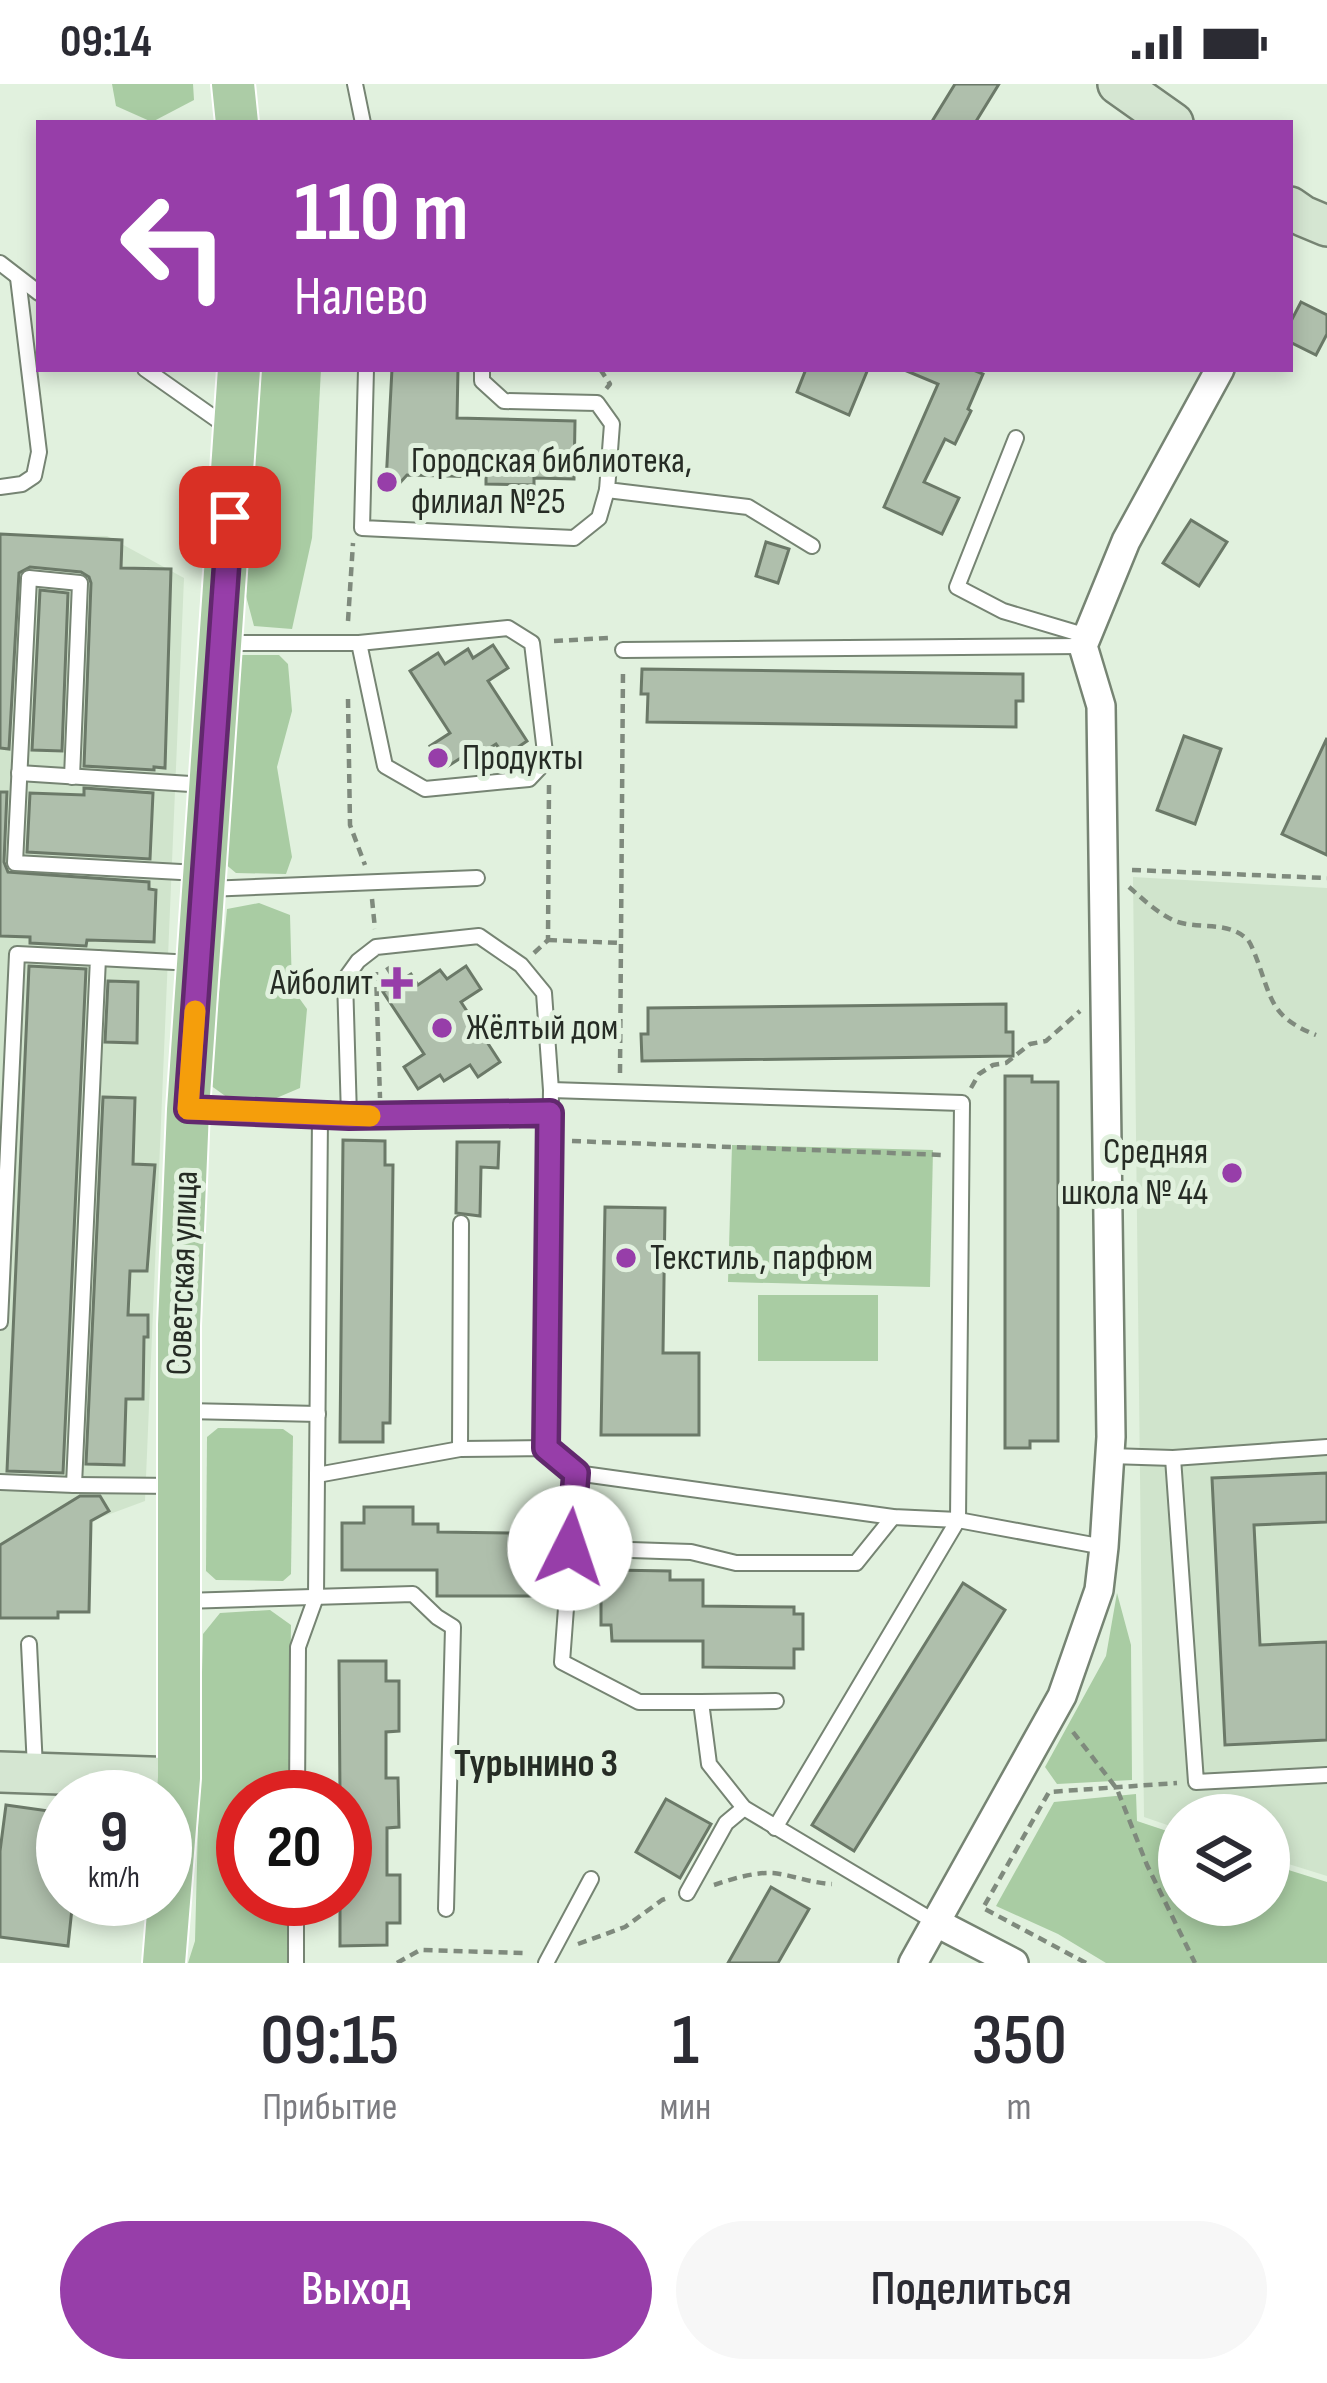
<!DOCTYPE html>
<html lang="ru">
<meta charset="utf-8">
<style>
:root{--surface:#fff;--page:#f7f7f7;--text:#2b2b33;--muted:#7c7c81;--accent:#973ea9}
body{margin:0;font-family:"Sofia Sans Condensed",sans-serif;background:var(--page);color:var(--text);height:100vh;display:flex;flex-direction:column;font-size:45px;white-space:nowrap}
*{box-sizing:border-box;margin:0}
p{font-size:39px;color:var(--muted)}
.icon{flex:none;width:66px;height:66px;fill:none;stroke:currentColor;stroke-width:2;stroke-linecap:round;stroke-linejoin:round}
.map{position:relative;height:1879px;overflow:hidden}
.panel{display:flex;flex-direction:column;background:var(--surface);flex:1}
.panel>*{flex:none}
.banner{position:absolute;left:36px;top:36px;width:1257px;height:252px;border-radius:0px;box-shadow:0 6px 18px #0003;background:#973ea9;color:#fff;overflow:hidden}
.tools{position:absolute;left:1158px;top:1710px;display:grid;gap:24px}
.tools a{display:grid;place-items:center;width:132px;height:132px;border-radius:50%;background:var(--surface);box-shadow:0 6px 18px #0003;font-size:60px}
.speed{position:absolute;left:36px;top:1686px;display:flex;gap:24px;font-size:60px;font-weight:700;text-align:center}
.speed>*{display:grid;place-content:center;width:156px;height:156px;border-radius:50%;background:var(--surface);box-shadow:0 6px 18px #0003;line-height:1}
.speed small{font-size:30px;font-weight:400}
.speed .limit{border:18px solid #d22;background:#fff;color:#111}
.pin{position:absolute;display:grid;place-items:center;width:102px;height:102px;color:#fff;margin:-51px;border-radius:24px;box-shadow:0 6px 18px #0006}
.me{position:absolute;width:132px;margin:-66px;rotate:4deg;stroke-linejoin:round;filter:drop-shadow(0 0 9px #0008)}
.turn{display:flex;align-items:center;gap:42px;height:252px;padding:0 60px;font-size:54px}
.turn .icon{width:156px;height:156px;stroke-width:2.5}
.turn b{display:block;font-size:84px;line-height:102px}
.eta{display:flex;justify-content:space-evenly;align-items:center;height:204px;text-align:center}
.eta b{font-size:72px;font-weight:600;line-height:84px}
.action{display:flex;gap:24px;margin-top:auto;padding:24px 60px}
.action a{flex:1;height:138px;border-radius:72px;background:var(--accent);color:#fff;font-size:48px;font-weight:600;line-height:138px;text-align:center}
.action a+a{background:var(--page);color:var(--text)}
.status{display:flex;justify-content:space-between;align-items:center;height:84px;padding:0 60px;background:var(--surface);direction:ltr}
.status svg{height:33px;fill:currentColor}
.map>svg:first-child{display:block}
.built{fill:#d0e4cc}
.green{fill:#a9cca3}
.building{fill:#afbfac;stroke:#6b7968;stroke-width:3}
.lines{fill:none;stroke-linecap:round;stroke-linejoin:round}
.lane-casing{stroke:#768473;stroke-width:18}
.street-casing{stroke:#768473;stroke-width:32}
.secondary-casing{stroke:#768473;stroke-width:44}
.primary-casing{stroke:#fff;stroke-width:46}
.path{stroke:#7f8a7d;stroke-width:4.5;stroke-dasharray:9 6;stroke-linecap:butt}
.lane{stroke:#fff;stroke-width:14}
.street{stroke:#fff;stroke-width:27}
.secondary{stroke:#d5e6d2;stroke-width:39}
.primary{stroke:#accca6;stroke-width:42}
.route-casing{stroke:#62286e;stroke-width:30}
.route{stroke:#973ea9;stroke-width:21}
.slow{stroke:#f59e0b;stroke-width:21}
.poi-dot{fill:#973ea9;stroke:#e1f1de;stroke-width:4.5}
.labels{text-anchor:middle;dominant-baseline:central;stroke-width:10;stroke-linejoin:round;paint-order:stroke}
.poi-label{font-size:36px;fill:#262c25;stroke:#e1f1de;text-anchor:start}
.street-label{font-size:36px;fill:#262c25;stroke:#e1f1de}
.neighbourhood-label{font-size:39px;font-weight:bold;fill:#262c25;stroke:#e1f1de}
</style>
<div class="status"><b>09:14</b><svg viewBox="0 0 49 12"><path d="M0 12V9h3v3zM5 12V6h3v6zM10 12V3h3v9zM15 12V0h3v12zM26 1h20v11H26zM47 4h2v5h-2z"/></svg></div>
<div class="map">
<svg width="1327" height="1879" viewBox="0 0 1327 1879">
<rect width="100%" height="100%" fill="#e1f1de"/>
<g class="built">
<path d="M0,450L107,452L184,494L145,1417L91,1437L0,1499Z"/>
<path d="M1133,793L1327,804V1792L1269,1774V1731H1179V1745L1144,1733Z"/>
</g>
<g class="green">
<path d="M112,0H193L194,16L152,38L116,22Z"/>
<path d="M259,285H321L312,454L292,545L254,542L246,512Z"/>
<path d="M239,571H279L288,580L292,627L277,683L292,773L286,790L236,789L224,779Z"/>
<path d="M259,819L290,831L292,904L307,925L300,1004L267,1018L235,1019L210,1001L227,825Z"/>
<path d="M732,1061L933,1066L930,1203L728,1198Z"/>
<rect x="758" y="1211" width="120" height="66"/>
<path d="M218,1344L283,1345L293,1352L291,1490L283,1497L216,1496L206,1487L207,1353Z"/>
<path d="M1117,1509L1131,1561L1132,1696L1057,1700L1045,1683L1106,1572Z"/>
<path d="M270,1526L291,1541L289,1713H243V1815H288L287,1879H188L195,1857L203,1550L220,1529Z"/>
<path d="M1136,1710L1137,1737L1179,1751V1821H1269V1780L1327,1798V1879H1106L1058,1850L996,1822L1054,1718Z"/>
</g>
<g class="building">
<path d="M955,0H999L975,39H931Z"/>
<path d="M1301,218L1327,231V250L1316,271L1290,258V239Z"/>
<path d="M392,285H458L457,334L575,337L574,395L534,394V401L486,400V393L407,391L398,401L386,399Z"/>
<path d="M806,285H868L849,331L797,308Z"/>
<path d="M902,285H971L983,290L968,325L971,327L955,360L945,355L924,398L959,414L942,450L884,423L938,300Z"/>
<path d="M1191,436L1227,458L1199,502L1163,479Z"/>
<path d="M0,450L122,456L121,484L171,485L165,684L154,683V686L84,682L91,499L89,493L81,488L30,483L19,489L9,665L0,664Z"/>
<path d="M766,458L789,465L778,499L756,492Z"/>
<path d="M40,506L68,509L62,667L32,666Z"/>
<path d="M493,561L508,584L488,597L527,657L505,672L496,660L471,676L467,670L445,684L430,662L450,649L410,587L438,569L445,580L468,565L473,574Z"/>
<path d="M642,585L1023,590V617H1016V643L647,638L648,610H641Z"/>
<path d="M1184,652L1221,665L1195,740L1157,726Z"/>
<path d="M1327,654V771L1282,750Z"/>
<path d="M84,704L153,709L150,775L27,768L30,709L84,711Z"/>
<path d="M0,708H7L4,778L8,788L149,798V805L156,806L154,858L87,856L86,862L30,859V853L0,852Z"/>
<path d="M29,882L86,885L63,1389L7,1387Z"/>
<path d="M466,882L481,905L461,918L500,978L478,993L470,981L444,997L440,991L418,1005L404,983L424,970L383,908L411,890L418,901L440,886L447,895Z"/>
<path d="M108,897L138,898L137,959L105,958Z"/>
<path d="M1006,920V948H1013V972L642,977L641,950H648V924Z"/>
<path d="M1005,992H1032V998H1058V1357H1030V1364H1005Z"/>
<path d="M103,1013L135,1014L133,1080L155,1081L147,1187H130L128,1231H148V1253H144L143,1315H126L124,1381L86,1380Z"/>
<path d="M343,1056L385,1057V1081H393L390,1339H383V1358H340Z"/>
<path d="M457,1058H499L498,1084L481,1083L480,1132L456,1129Z"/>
<path d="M605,1123L665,1124L663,1269H699V1351H601Z"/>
<path d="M1327,1389V1438L1254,1441L1260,1561L1327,1558V1656L1225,1661L1212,1394Z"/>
<path d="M80,1412H100L109,1427L91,1437L89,1528H58V1534H0V1461Z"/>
<path d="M364,1423H413V1440H438V1448L510,1449L509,1466H533V1512H437V1486H342V1439H364Z"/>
<path d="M611,1486L670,1487V1496H703V1522L794,1523V1530H803V1565H794V1584L703,1583V1557H612L611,1541H601V1504H611Z"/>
<path d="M963,1499L1005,1526L854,1767L812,1741Z"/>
<path d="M339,1577H386V1597H399V1647L386,1648V1694H398L399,1743L387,1744V1791H400V1839H387V1861L340,1862V1815H345V1713H340Z"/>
<path d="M666,1715L711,1740L680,1794L636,1768Z"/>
<path d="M6,1721L63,1729V1815H73L68,1862L0,1853V1767Z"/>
<path d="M771,1803L809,1825L778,1879H728Z"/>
</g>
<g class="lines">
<defs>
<g id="lane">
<path d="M355,0L363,39"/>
<path d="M0,179L39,209"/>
<path d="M145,285L226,342"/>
<path d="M366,285L362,444L574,454L599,434L607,406"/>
<path d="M482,285V297L504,317L597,319L612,340L607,406L748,423L812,462"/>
<path d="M1016,354L957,503L1003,527L1087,552"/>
<path d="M0,403L22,400L34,392L39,368L18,194"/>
<path d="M223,559H359L508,544L532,559L546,677L529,695L425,705L385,682L359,559"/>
<path d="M623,566L1083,562"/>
<path d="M19,689L206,701"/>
<path d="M72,693L80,499L29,494L15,779L199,789"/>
<path d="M207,805L477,794"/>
<path d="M98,874L194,879"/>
<path d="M551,1006L962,1019L958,1436L775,1744"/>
<path d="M193,1026L349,1032L345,895L358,877L376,863L479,852L521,881L544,909L551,1006L546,1364"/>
<path d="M349,1032L550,1029"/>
<path d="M0,1238L17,870L98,874L74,1401L0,1398"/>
<path d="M185,1327L318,1330"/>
<path d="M460,1365L461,1139"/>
<path d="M1110,1372L1173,1374L1327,1363"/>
<path d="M1173,1374L1196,1698L1327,1691"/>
<path d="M576,1389L562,1578L639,1618H701L709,1680L744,1724L935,1838"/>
<path d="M317,1391L320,1032"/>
<path d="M74,1401L177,1402"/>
<path d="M570,1464L691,1468L736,1479H856L893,1433"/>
<path d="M184,1517L413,1510L437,1533L453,1543L446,1825"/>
<path d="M29,1560L35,1684"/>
<path d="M701,1618L776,1617"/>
<path d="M297,1713L298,1563L316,1513L317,1391L460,1365L546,1364L576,1389L893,1433L958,1436L1104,1463"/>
<path d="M687,1809L726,1739L744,1724"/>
<path d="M296,1879V1815"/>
<path d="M546,1879L591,1795"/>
</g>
<g id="street">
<path d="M935,1838L1014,1879"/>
<path d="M913,1879L1062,1612L1099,1506L1104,1463L1111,1353L1101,622L1083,562L1126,457L1220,285"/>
</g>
<g id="secondary">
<path d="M1118,0L1173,39"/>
<path d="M1290,123L1303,132L1327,142"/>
<path d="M0,1688L179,1694"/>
</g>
<g id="primary">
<path d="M233,0L237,39"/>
<path d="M164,1879L179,1694V1241L188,1026L239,285"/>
</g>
</defs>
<use href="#lane" class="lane-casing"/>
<use href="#street" class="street-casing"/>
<use href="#secondary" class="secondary-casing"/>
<use href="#primary" class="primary-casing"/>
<g class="path">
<path d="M600,285L610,300L606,305"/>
<path d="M348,537L353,459"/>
<path d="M554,557L608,554"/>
<path d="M348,615L350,741L365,781"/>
<path d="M1132,786L1327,794"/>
<path d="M1129,803C1143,815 1157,829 1175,837C1199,846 1228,836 1248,856C1251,860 1254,868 1256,873C1272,915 1270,933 1316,951"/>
<path d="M372,815L375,845"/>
<path d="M548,856L620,859"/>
<path d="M534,869L548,856L549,700"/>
<path d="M387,883L397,899"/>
<path d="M376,888L380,1014"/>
<path d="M620,989L623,586"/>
<path d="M971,1004L979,990L993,981L1006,979L1030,960L1046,957L1080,927"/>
<path d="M572,1057L944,1071"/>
<path d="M1073,1648L1117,1705L1147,1781L1195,1879"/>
<path d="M714,1801C732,1795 754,1788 773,1789C792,1791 811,1799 832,1800"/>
<path d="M578,1860L625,1843L662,1816L668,1814"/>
<path d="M397,1879L420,1866L526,1869"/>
<path d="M1086,1879L983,1824L1049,1708L1177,1699"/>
</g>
<use href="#lane" class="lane"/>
<use href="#street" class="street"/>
<use href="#secondary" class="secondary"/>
<use href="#primary" class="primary"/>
</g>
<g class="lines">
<defs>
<path id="route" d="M230,433L188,1025L349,1032L550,1029L546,1364L576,1389L570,1464"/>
</defs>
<use href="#route" class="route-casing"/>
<use href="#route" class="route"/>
<path class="slow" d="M195,927L188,1025L370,1032"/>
</g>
<g class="poi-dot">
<circle cx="387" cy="398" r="12"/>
<circle cx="438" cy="674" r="12"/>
<path d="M391 881h12v12h12v12h-12v12h-12v-12h-12v-12h12z"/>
<circle cx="442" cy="944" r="12"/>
<circle cx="1232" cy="1089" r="12"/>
<circle cx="626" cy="1174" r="12"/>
</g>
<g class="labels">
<g class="poi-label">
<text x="411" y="377">Городская библиотека,<tspan x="411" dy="41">филиал №25</tspan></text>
<text x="462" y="674">Продукты</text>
<text x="373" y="899" text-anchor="end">Айболит</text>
<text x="466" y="944">Жёлтый дом</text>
<text x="1208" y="1068" text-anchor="end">Средняя<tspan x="1208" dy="41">школа № 44</tspan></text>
<text x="650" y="1174">Текстиль, парфюм</text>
</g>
<g class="street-label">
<text transform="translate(183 1189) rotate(-88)">Советская улица</text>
</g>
<g class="neighbourhood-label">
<text x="536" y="1680">Турынино 3</text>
</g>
</g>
</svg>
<div class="tools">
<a><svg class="icon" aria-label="layers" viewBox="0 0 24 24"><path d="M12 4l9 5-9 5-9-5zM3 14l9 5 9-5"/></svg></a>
</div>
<div class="speed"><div>9<small>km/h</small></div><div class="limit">20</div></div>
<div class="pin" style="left:230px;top:433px;background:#d93025"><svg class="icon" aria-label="arrive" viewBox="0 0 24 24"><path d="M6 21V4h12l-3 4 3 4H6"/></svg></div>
<svg class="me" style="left:570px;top:1464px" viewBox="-20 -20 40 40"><circle r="19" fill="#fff"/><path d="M0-13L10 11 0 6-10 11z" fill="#973ea9"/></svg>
<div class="banner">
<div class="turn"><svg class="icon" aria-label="left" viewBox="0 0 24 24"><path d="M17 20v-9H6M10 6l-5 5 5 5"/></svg><div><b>110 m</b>Налево</div></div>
</div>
</div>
<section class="panel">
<div class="eta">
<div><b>09:15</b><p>Прибытие</p></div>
<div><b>1</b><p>мин</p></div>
<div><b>350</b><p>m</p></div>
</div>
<div class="action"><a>Выход</a><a>Поделиться</a></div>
</section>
